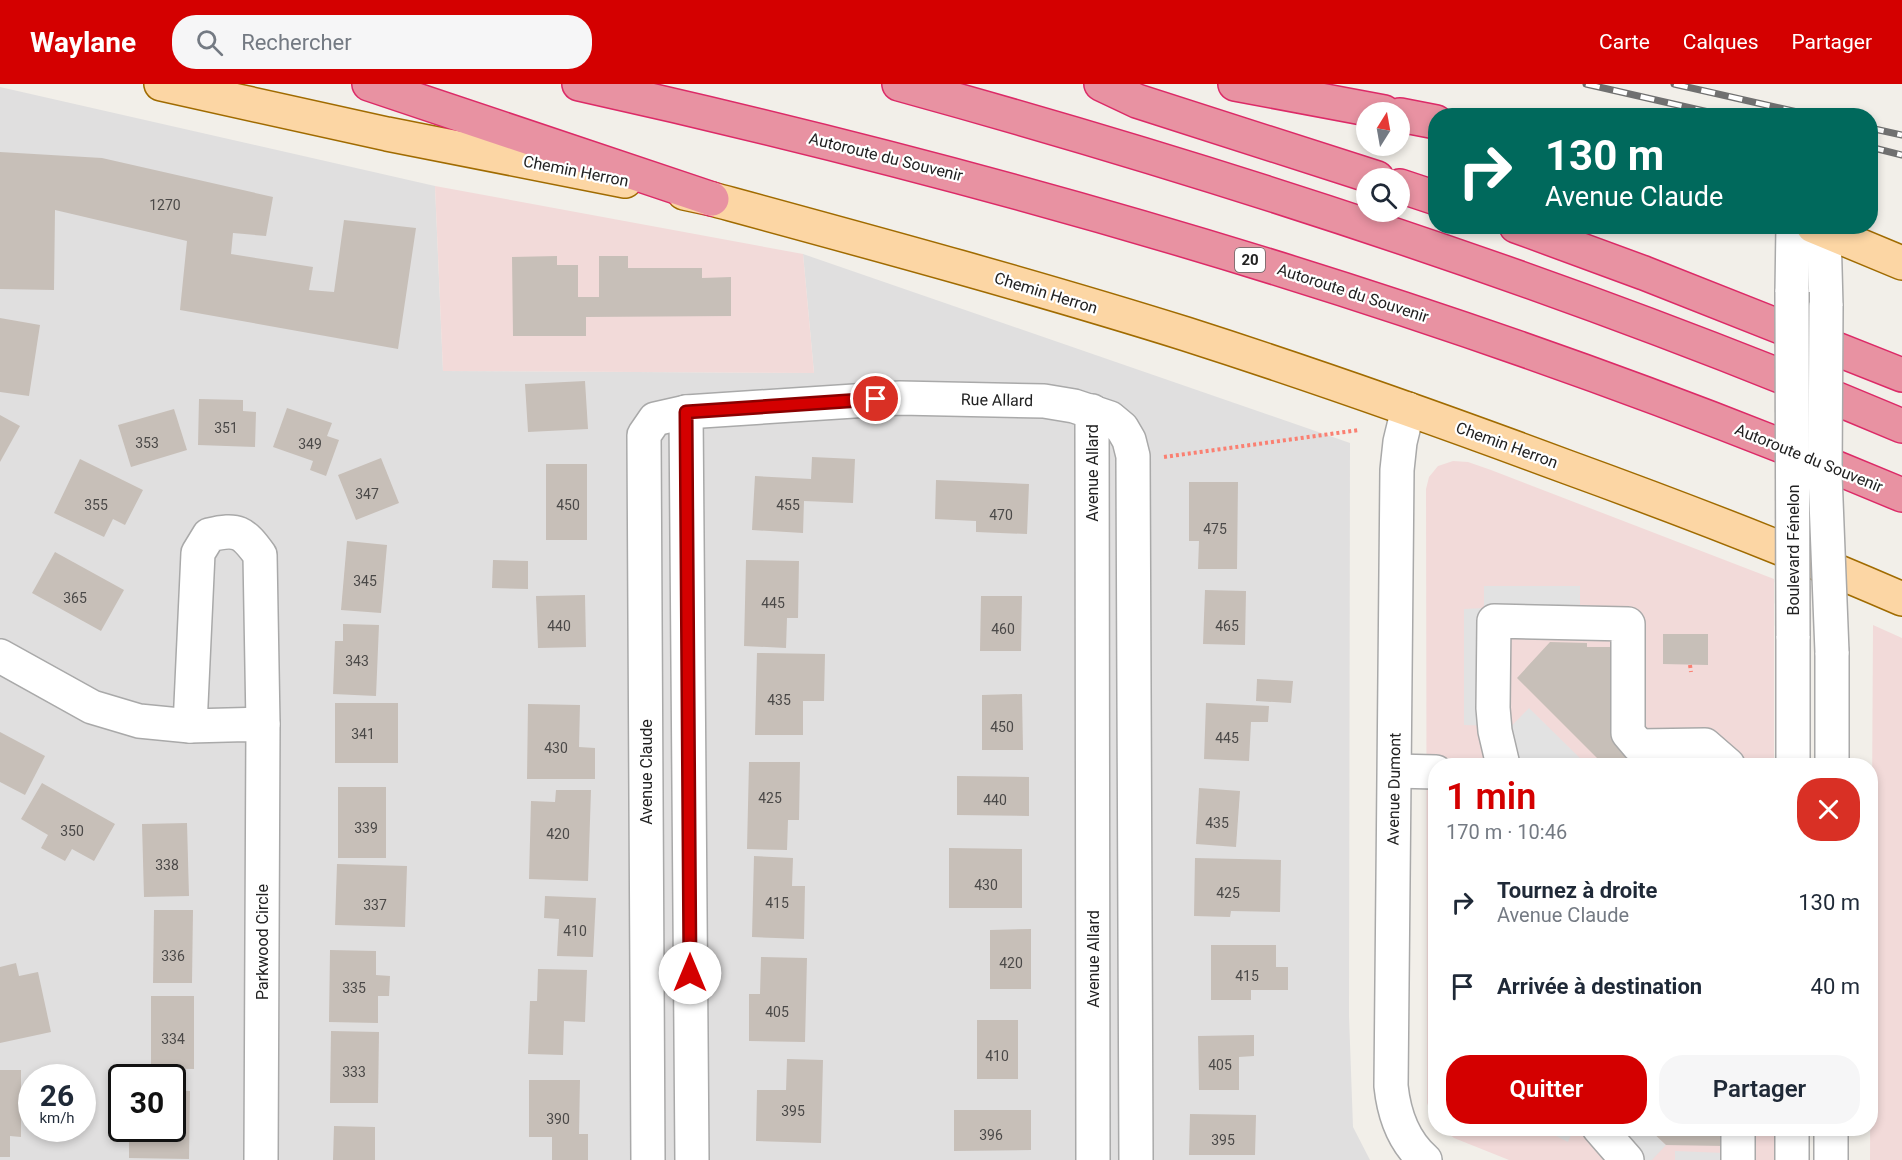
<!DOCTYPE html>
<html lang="fr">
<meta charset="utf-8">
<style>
:root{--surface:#fff;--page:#f6f6f7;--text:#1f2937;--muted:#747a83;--accent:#d40000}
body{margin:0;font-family:Roboto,sans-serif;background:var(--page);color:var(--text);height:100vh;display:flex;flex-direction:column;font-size:22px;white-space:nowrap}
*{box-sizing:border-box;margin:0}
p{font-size:20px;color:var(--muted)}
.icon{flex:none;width:33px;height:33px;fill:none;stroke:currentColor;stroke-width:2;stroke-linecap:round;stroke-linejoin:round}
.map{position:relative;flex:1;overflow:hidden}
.side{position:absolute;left:1428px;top:674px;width:450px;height:378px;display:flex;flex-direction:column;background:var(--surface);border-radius:24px;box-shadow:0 3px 9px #0003}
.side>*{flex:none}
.banner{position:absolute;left:1428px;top:24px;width:450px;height:126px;border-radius:24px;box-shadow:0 3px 9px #0003;background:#00695c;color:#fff;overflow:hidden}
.needle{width:39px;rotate:11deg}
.buttons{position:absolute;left:1356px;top:18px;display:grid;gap:12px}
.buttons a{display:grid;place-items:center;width:54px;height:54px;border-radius:50%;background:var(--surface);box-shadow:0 3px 9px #0003;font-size:30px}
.speed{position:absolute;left:18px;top:980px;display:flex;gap:12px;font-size:30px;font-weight:700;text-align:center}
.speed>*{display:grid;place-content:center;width:78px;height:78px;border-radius:50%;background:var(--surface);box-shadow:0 3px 9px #0003;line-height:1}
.speed small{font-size:15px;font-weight:400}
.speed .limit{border:3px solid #111;border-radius:9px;background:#fff;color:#111}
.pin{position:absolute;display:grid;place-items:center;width:51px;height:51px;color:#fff;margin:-26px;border:3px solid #fff;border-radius:50%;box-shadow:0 2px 6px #0007}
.me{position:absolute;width:66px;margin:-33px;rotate:0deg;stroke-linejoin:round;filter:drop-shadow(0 0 4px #0008)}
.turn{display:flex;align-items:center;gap:21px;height:126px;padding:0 18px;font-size:27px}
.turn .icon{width:78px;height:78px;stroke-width:2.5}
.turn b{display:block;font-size:42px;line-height:51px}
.round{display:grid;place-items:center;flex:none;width:63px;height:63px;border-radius:24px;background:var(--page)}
.summary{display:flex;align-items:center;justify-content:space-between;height:102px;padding:0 18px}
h1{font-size:36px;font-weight:600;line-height:45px;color:var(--accent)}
.cta{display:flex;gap:12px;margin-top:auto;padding:12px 18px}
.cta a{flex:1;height:69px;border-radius:24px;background:var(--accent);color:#fff;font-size:24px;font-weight:600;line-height:69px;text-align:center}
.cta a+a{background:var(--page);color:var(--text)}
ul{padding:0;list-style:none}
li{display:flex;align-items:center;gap:18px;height:84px;padding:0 18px}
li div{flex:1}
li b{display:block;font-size:22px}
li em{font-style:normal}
header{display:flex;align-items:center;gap:36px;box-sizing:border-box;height:84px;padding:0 30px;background:var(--accent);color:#fff}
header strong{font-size:28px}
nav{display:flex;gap:33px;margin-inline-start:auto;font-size:21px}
.search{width:420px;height:54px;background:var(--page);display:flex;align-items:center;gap:15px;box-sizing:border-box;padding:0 21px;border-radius:24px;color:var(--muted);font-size:22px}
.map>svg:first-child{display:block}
.residential{fill:#e0dfdf;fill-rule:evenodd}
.commercial{fill:#f2dad9}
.parking{fill:#e2e2e2}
.building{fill:#c7bfb8}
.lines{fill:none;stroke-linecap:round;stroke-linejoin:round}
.minor-casing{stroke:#a9a9a9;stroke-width:36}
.major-casing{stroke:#a06b00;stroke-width:36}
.highway-casing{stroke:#dc2a67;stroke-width:36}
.path{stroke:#fa8072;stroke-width:4;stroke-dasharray:3 3;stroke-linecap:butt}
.minor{stroke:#fff;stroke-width:33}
.major{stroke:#fcd6a4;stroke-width:33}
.highway{stroke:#e892a2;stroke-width:33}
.rail-casing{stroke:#707070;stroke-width:7}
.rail{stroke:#fff;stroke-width:4.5;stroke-dasharray:14;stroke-linecap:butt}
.minor-bridge-casing{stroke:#a9a9a9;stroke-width:36;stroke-linecap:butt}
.minor-bridge{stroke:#fff;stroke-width:33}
.route-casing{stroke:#8a0000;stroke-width:15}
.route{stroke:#d40000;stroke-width:10}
.labels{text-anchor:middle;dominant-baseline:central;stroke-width:4.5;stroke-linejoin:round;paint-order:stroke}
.number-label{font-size:14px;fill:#4b4948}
.shield{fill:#fff;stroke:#646464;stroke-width:1.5}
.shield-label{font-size:15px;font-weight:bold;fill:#222}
.street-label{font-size:16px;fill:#222;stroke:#fff}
</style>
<header>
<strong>Waylane</strong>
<div class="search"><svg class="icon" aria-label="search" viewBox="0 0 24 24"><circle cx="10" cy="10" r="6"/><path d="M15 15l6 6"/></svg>Rechercher</div>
<nav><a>Carte</a><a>Calques</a><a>Partager</a></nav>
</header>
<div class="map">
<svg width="1902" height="1076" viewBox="0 0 1902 1076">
<rect width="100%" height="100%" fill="#f2efe9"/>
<path class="residential" d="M0,3L435,102L443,287L814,289L803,170L1350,359L1349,932L1353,1043L1370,1076H0ZM32,993H82V1044H32ZM122,993H172V1044H122Z"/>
<g class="commercial">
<path d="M435,102L803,170L814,289L443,287Z"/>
<path d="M1453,377L1468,378L1491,386L1774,495V681H1436L1435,1039L1427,1019V995L1426,405L1429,393L1438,382Z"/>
<path d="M1873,541L1902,554V1076H1870Z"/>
<path d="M1440,1044H1775V1076H1509L1454,1054Z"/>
</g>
<g class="parking">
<path d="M1484,502H1580V539L1494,537L1495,642L1464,641V525L1484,524Z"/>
<path d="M1529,624L1587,681H1527L1498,656Z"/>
<path d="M1540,1044H1574L1568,1058Z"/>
<path d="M1599,1044H1648L1666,1061L1652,1076H1627Z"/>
<path d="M1675,1067L1725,1069V1076H1675Z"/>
</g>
<g class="building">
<path d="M0,68L102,74L273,113L266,152L233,149L231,170L313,183L309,206L334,208L344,136L416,144L398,265L180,226L187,157L55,126L54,206L0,205Z"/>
<path d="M557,172V181H578V213H599V172H628V184H702V194L731,193V232L586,233V252H513L512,173Z"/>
<path d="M0,234L40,241L29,312L0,308Z"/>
<path d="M585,297L588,345L528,348L525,300Z"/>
<path d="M199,315L243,316V327L256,328L255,363L198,361Z"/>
<path d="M287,324L332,339L327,352L339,356L326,392L310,386L313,377L273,363Z"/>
<path d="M174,325L187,366L131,383L118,341Z"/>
<path d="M0,331L20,342L0,378Z"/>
<path d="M812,373L855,375L853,419L804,417L803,449L752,446L755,392L811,395Z"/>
<path d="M381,374L399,419L356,436L338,391Z"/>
<path d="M80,375L143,406L125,441L113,435L104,453L54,429Z"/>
<rect x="546" y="380" width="41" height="76"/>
<path d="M936,396L1029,400L1027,450L976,448V437L935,435Z"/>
<path d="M1189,398H1238L1237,485H1198L1199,457H1189Z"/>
<path d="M347,457L387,461L381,529L341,526Z"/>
<path d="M55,468L124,506L101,547L32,509Z"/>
<path d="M493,476L528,477V505L492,504Z"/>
<path d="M746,476L799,477L798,534H787L786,564L744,562Z"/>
<path d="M1205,506L1246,507L1245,561L1203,560Z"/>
<path d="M585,511L586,563L538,564L536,512Z"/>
<path d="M981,512H1022L1021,567H980Z"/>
<path d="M343,540L379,541L376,612L333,610L335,557H343Z"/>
<path d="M1663,550H1708V581L1663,580Z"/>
<path d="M1550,558L1587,559V563H1616L1617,662L1637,681H1595L1599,676L1517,594Z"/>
<path d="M757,569L825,570L824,617H803V651H755Z"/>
<path d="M1257,595L1293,597L1291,619L1256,617Z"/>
<path d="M1022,610L1023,666H982V611Z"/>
<rect x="335" y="619" width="63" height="60"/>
<path d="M1206,619L1269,622L1268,638H1251L1249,677L1204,675Z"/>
<path d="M528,620L580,621L579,663L595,664V695H527Z"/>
<path d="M0,648L45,672L25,711L0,698Z"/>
<path d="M749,678H800L799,736H788L787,766L747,765Z"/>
<path d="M957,692L1029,693V732L957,731Z"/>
<path d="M42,699L115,740L94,777L72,765L65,777L41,764L48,751L21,735Z"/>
<rect x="338" y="703" width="48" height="71"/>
<path d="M1199,704L1240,707L1236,763L1196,760Z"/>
<path d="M556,706H591L588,797L529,795L531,717L555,718Z"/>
<path d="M187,739L189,812L144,813L142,740Z"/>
<path d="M949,764L1022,765V824H949Z"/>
<path d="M754,772L793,774L792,802H805L804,855L752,853Z"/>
<path d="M1195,774L1281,776L1280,828L1231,827L1230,833L1194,832Z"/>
<path d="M337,780L407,782L405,843L335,841Z"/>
<path d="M545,812L596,814L593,873L557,872L559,835L544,834Z"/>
<path d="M154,826H193L192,899H153Z"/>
<path d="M1031,845V905H990V846Z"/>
<path d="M1211,861H1276V883H1288V906H1251V916H1211Z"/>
<path d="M330,866L376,867V891L390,892L389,912H378V939L329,938Z"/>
<path d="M761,873L807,874L805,958L749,957V910H760Z"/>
<path d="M16,879L19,892L38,888L51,948L0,959V883Z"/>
<path d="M538,885L587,886L585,938L564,937L563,971L528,970L530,917H537Z"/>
<path d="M151,912H194V985L151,984Z"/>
<rect x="977" y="936" width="41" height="59"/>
<path d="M331,947L379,948L378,1019H330Z"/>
<path d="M1254,951V972L1239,973V1006H1199L1198,952Z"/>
<path d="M787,975L823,976L821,1059L756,1057L757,1006H786Z"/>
<path d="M0,986H21V1053L10,1052V1073H0Z"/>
<path d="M529,996H580L579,1050H588V1076H552V1053H529Z"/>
<path d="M172,1006L190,1007L189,1075L129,1074V1044H172Z"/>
<path d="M954,1026H1031V1066L954,1067Z"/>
<path d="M1190,1030L1256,1031L1255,1071H1189Z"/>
<path d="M334,1042L375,1043V1076H333Z"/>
<path d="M1648,1044H1725V1062L1666,1061Z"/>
</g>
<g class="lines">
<defs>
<g id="minor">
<path d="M1824,147L1826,222"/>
<path d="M1792,208L1793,142"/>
<path d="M1408,325L1400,358L1397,386L1391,1002C1394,1030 1403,1057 1425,1076"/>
<path d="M1092,327L1093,1076"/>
<path d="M686,328L692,1076"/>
<path d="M1793,552V681"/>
<path d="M0,572L92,623L139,637L190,642L263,640L261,1076"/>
<path d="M190,642L198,469L209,451C238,444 243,448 260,471L263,640"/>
<path d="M1503,681L1495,647L1493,624L1494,537L1628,540V649L1639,662L1705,661L1728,681"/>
<path d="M1832,681V568"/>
<path d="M1395,687L1436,688"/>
<path d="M1599,1044L1627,1076"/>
<path d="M1738,1044V1076"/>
<path d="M648,1076L644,351L655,335L686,328L900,314L1044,317L1074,322L1110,334L1122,344L1129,356L1133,372L1136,1076"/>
<path d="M1792,1076V1044"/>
<path d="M1831,1076V1044"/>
</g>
<g id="major">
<path d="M161,0L387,50L625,97"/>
<path d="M684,109L712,115C870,158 1029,201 1186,250C1314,291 1441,336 1567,383C1680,424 1792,467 1902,515"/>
<path d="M1813,142L1902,179"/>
</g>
<g id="highway">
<path d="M369,0L712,115"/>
<path d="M579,0C1030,100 1476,232 1902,411"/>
<path d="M899,0C1240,94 1576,204 1902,342"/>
<path d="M1101,0L1137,17L1377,94"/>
<path d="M1235,0L1384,28"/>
<path d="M1400,31L1436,38"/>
<path d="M1400,102L1436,114"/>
<path d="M1516,142L1644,189L1902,291"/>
</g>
</defs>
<use href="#minor" class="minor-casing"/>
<use href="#major" class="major-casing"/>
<use href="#highway" class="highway-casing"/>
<g class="path">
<path d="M1164,373L1359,346"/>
<path d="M1690,581L1691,588"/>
</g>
<use href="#minor" class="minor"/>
<use href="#major" class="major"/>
<use href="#highway" class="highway"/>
<defs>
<g id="rail">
<path d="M1586,0L1726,32"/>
<path d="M1674,0L1815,32"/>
<path d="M1870,44L1902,51"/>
<path d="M1870,63L1902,71"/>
</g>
</defs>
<use href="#rail" class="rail-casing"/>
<use href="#rail" class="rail"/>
<defs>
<g id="minor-bridge">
<path d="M1792,208L1793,552"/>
<path d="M1826,222L1825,391L1832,568"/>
</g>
</defs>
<use href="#minor-bridge" class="minor-bridge-casing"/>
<use href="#minor-bridge" class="minor-bridge"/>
</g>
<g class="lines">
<defs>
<path id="route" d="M690,889L686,328L876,315"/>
</defs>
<use href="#route" class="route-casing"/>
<use href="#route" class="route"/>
</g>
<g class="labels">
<g class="number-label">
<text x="165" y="121">1270</text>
<text x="226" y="344">351</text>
<text x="147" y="359">353</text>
<text x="310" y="360">349</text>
<text x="367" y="410">347</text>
<text x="96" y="421">355</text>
<text x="568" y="421">450</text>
<text x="788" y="421">455</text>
<text x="1001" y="431">470</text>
<text x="1215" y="445">475</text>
<text x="365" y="497">345</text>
<text x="75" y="514">365</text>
<text x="773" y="519">445</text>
<text x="559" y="542">440</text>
<text x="1227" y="542">465</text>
<text x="1003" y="545">460</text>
<text x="357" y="577">343</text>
<text x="779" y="616">435</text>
<text x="1002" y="643">450</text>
<text x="363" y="650">341</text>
<text x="1227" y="654">445</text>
<text x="556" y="664">430</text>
<text x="770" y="714">425</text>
<text x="995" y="716">440</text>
<text x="1217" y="739">435</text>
<text x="366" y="744">339</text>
<text x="72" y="747">350</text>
<text x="558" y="750">420</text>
<text x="167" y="781">338</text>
<text x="986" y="801">430</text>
<text x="1228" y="809">425</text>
<text x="777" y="819">415</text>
<text x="375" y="821">337</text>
<text x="575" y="847">410</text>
<text x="173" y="872">336</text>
<text x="1011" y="879">420</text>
<text x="1247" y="892">415</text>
<text x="354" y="904">335</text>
<text x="777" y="928">405</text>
<text x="173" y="955">334</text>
<text x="997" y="972">410</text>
<text x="1220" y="981">405</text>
<text x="354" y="988">333</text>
<text x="793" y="1027">395</text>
<text x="558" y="1035">390</text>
<text x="991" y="1051">396</text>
<text x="1223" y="1056">395</text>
</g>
<rect class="shield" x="1235" y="164" width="30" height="24" rx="4.5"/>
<g class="shield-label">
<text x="1250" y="176">20</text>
</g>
<g class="street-label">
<text transform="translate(886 73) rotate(14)">Autoroute du Souvenir</text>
<text transform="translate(576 87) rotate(11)">Chemin Herron</text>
<text transform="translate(1046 209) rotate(17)">Chemin Herron</text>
<text transform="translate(1353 209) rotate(18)">Autoroute du Souvenir</text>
<text transform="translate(997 316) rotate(1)">Rue Allard</text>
<text transform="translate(1507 361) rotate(20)">Chemin Herron</text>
<text transform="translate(1809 374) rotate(22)">Autoroute du Souvenir</text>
<text transform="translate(1092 389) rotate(-90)">Avenue Allard</text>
<text transform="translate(1793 466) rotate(-90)">Boulevard Fénelon</text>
<text transform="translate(646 688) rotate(-90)">Avenue Claude</text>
<text transform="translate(1394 705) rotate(-89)">Avenue Dumont</text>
<text transform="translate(262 858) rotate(-90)">Parkwood Circle</text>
<text transform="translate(1093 875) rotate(-90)">Avenue Allard</text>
</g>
</g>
</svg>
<div class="buttons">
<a><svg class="needle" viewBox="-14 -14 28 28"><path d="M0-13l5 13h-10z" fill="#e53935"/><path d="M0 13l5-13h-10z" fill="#747a83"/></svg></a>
<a><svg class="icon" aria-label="search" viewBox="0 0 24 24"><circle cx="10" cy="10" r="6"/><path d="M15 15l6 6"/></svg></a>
</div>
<div class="speed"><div>26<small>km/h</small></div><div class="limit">30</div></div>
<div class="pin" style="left:876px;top:315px;background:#d93025"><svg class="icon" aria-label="arrive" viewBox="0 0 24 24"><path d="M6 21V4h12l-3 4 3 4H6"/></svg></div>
<svg class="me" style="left:690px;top:889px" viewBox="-20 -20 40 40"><circle r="19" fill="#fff"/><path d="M0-13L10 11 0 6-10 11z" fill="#d40000"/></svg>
<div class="banner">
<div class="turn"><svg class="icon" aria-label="right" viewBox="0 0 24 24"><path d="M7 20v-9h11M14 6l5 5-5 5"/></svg><div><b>130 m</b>Avenue Claude</div></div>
</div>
<section class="side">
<div class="summary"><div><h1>1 min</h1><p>170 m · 10:46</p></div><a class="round" style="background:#d93025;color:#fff"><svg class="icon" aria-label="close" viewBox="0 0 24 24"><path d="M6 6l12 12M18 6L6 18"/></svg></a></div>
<ul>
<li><svg class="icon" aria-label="right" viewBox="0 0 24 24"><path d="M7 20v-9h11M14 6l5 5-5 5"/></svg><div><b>Tournez à droite</b><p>Avenue Claude</p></div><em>130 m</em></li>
<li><svg class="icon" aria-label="arrive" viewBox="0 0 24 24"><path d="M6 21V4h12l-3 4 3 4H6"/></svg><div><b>Arrivée à destination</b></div><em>40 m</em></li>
</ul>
<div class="cta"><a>Quitter</a><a>Partager</a></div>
</section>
</div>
